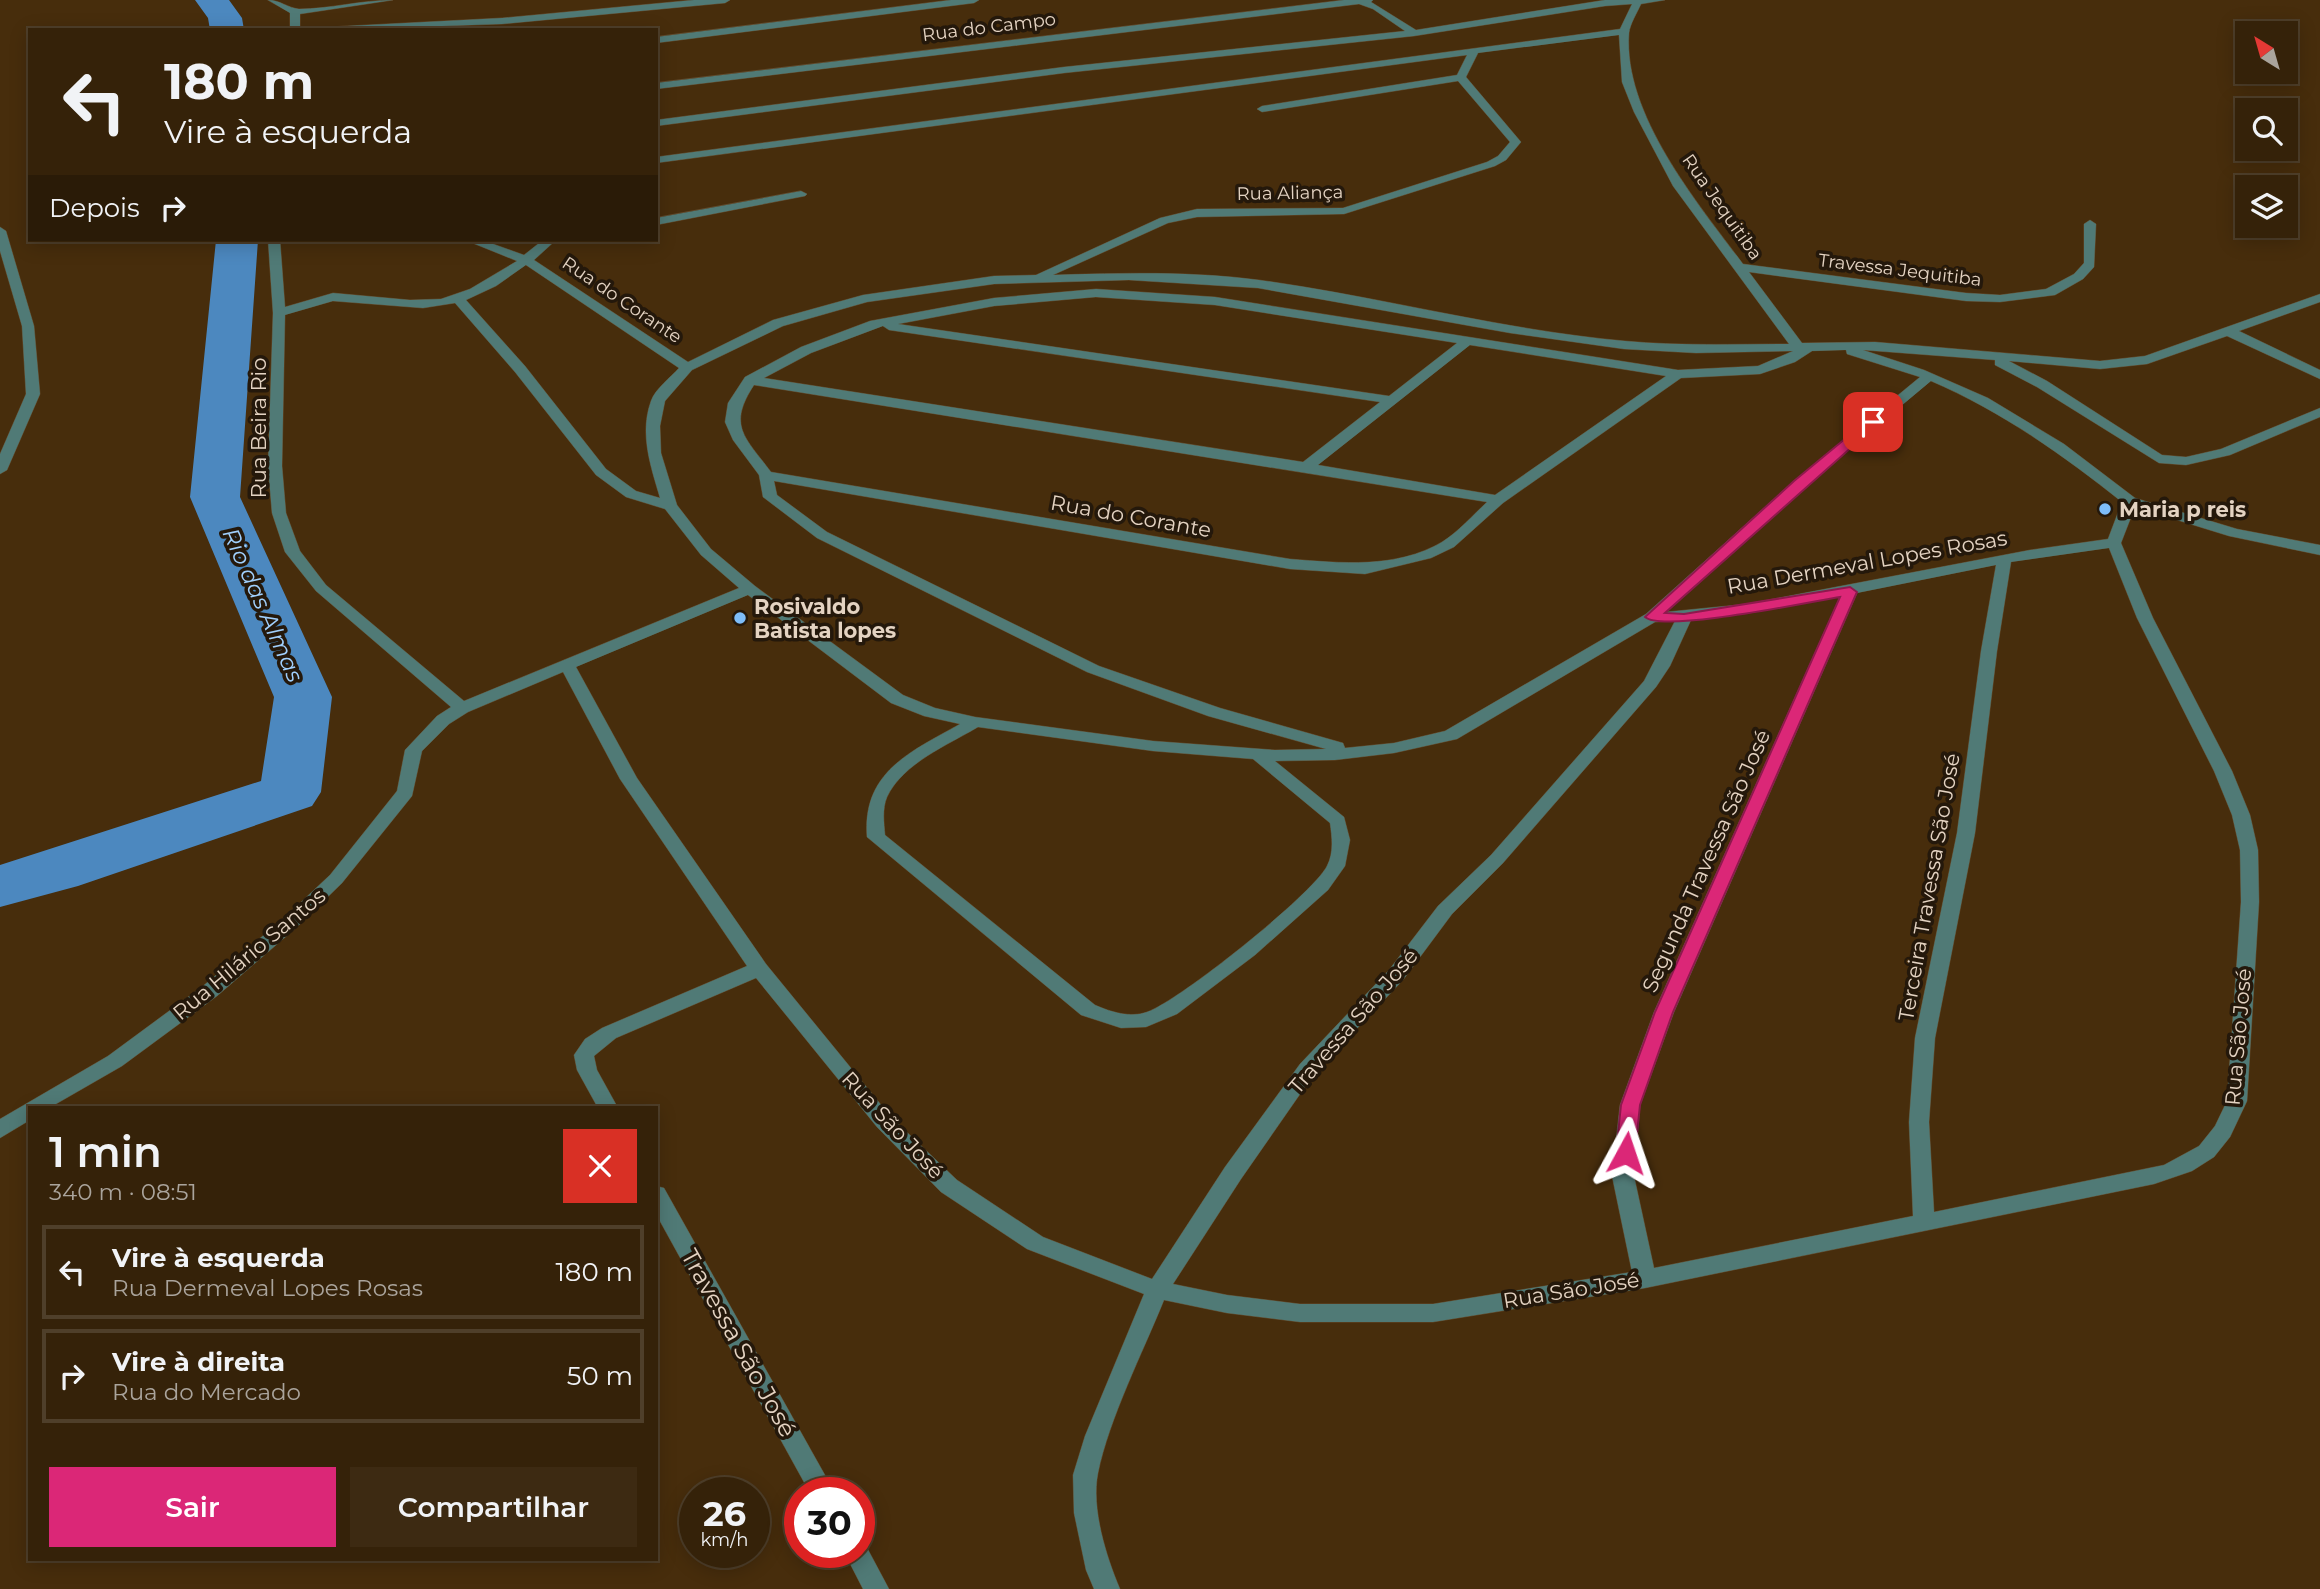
<!DOCTYPE html>
<html lang="pt">
<meta charset="utf-8">
<style>
:root{--surface:#352209;--page:#3d2a12;--text:#f1f3f6;--muted:#aaa49c;--line:#4f3f2a;--accent:#db2777}
body{margin:0;font-family:Montserrat,sans-serif;background:var(--page);color:var(--text);height:100vh;display:flex;flex-direction:column;font-size:26px;white-space:nowrap}
*{box-sizing:border-box;margin:0}
p{font-size:23px;color:var(--muted)}
.icon{flex:none;width:38px;height:38px;fill:none;stroke:currentColor;stroke-width:2;stroke-linecap:round;stroke-linejoin:round}
.map{position:relative;flex:1;overflow:hidden}
.panel{position:absolute;left:28px;top:1106px;width:630px;height:455px;display:flex;flex-direction:column;background:var(--surface);border-radius:0px;box-shadow:0 4px 18px #0003,0 0 0 2px var(--line)}
.panel>*{flex:none}
.hud{position:absolute;left:28px;top:28px;width:630px;height:214px;border-radius:0px;box-shadow:0 4px 18px #0003,0 0 0 2px var(--line);background:#352209;color:var(--text);overflow:hidden}
.needle{width:46px;rotate:323deg}
.controls{position:absolute;left:2235px;top:21px;display:grid;gap:14px}
.controls a{display:grid;place-items:center;width:63px;height:63px;border-radius:0px;background:var(--surface);box-shadow:0 4px 18px #0003,0 0 0 2px var(--line);font-size:35px}
.speed{position:absolute;left:679px;top:1477px;display:flex;gap:14px;font-size:35px;font-weight:700;text-align:center}
.speed>*{display:grid;place-content:center;width:91px;height:91px;border-radius:50%;background:var(--surface);box-shadow:0 4px 18px #0003,0 0 0 2px var(--line);line-height:1}
.speed small{font-size:18px;font-weight:400}
.speed .limit{border:10px solid #d22;background:#fff;color:#111}
.pin{position:absolute;display:grid;place-items:center;width:60px;height:60px;color:#fff;margin:-30px;border-radius:14px;box-shadow:0 4px 10px #0006}
.me{position:absolute;width:77px;margin:-38px;rotate:5deg;stroke-linejoin:round;filter:drop-shadow(0 0 5px #0008)}
.turn{display:flex;align-items:center;gap:24px;height:147px;padding:0 21px;font-size:32px}
.turn .icon{width:91px;height:91px;stroke-width:2.5}
.turn b{display:block;font-size:49px;line-height:60px}
.then{display:flex;align-items:center;height:66px;padding:0 21px;background:#0003;gap:14px;font-size:26px}
.round{display:grid;place-items:center;flex:none;width:74px;height:74px;border-radius:0px;background:var(--page)}
.overview{display:flex;align-items:center;justify-content:space-between;height:119px;padding:0 21px}
h1{font-size:42px;font-weight:600;line-height:52px}
.button{display:flex;gap:14px;margin-top:auto;padding:14px 21px}
.button a{flex:1;height:80px;border-radius:0px;background:var(--accent);color:#fff;font-size:28px;font-weight:600;line-height:80px;text-align:center}
.button a+a{background:var(--page);color:var(--text)}
ul{padding:0;list-style:none}
li{display:flex;align-items:center;gap:21px;height:94px;margin:0 14px 10px;padding:0 7px;border:4px solid var(--line);border-radius:0px}
li div{flex:1}
li b{display:block;font-size:26px}
li em{font-style:normal}
.map>svg:first-child{display:block}
.lines{fill:none;stroke-linecap:round;stroke-linejoin:round}
.river{fill:#4c88bf;fill-rule:evenodd}
.minor-casing{stroke:#634b2d;stroke-width:1}
.minor{fill:#507a76;fill-rule:evenodd}
.route{fill:#db2777;stroke:#8e194d;stroke-width:2}
.poi-dot{fill:#7ebdf9;stroke:#24180b;stroke-width:2.5}
.labels{text-anchor:middle;dominant-baseline:central;stroke-width:7;stroke-linejoin:round;paint-order:stroke}
.far-street-label{font-size:18px;fill:#e4d3c2;stroke:#24180b}
.street-label{font-size:21px;fill:#e4d3c2;stroke:#24180b}
.poi-label{font-size:21px;font-weight:bold;fill:#e4d3c2;stroke:#24180b;text-anchor:start}
.water-label{font-size:23px;font-style:italic;fill:#a0cffc;stroke:#24180b}
.near-street-label{font-size:24px;fill:#e4d3c2;stroke:#24180b}
</style>
<div class="map">
<svg width="2320" height="1589" viewBox="0 0 2320 1589">
<rect width="100%" height="100%" fill="#472d0c"/>
<g class="lines">
<g class="river">
<path d="M195,0H229L242,18L244,30H210L208,18Z"/>
<path d="M216,240H258L240,497L332,697L321,792L312,806L78,886L0,907V865L261,781L274,697L190,497Z"/>
</g>
<defs>
<g id="minor">
<path d="M268,0C280,0 288,8 299,9C329,9 362,0 393,0L300,14V30H290V13Z"/>
<path d="M694,0H730L725,3L502,24L323,30L328,27L502,18Z"/>
<path d="M951,0H979L974,3L656,43V37Z"/>
<path d="M1344,0H1373L1371,2L1416,30L1605,0H1665L1641,4C1637,13 1630,24 1629,33C1623,114 1697,202 1743,264L1966,293L2000,295L2046,289L2074,274L2084,263V224L2090,220L2096,224L2094,267L2083,279L2055,295L2000,302L1966,301L1749,272L1802,343L1875,342L2100,361L2145,356L2320,294V302L2239,331L2320,370V379L2227,336L2147,364L2100,369L2009,361L2047,381L2162,455L2186,457L2221,449L2320,408V417L2230,455L2186,465L2159,463L2037,387L1995,365V360L1863,350L1924,370L1988,398L2064,444L2135,498L2237,529L2320,545V555L2229,536L2135,507L2121,543L2153,618L2232,771L2250,815L2258,850L2259,902L2247,1101L2230,1137L2214,1157L2192,1171L2154,1184L1645,1288L1433,1322H1300L1227,1313L1164,1300C1143,1352 1109,1419 1098,1473C1091,1508 1106,1556 1120,1589H1094L1086,1570L1074,1513L1073,1475L1085,1436L1144,1294L1027,1249L941,1192L877,1127L756,978L616,1038L594,1056L597,1070L618,1108H598L577,1070L574,1055L585,1039L602,1028L747,966L620,779L563,672L468,712L449,724L422,751L412,796L342,883L297,927L217,996L122,1066L49,1108H30V1120L0,1138V1119L108,1056L203,986L283,919L330,875L397,791L405,750L437,716L451,707L316,591L285,552L272,513L268,466L273,313L268,240H280L285,307L333,293L410,300L441,299L470,289L517,261L465,240H482L524,255L543,240H556L534,260L688,362L773,320L863,295L994,276L1036,275L1160,218L1197,209L1343,208L1487,162L1498,156L1510,142L1458,81L1262,112L1257,109L1262,106L1457,75L1467,55L656,163V157L1620,29L1632,4L1605,6L1414,36L1064,73L656,126V120L1064,67L1405,31L1373,9L1359,4L656,89V83ZM1619,35L1622,82L1634,112L1673,186L1789,344C1734,344 1679,346 1625,341C1502,330 1382,297 1259,280C1191,271 1121,273 1053,275L1168,223L1197,217L1344,214L1495,166L1506,160L1521,142L1466,77L1478,53ZM526,265L679,368C671,377 655,389 651,401C639,434 651,467 660,498L636,491L606,469L525,366L466,300L496,286ZM1129,280L1258,288L1510,333L1624,349L1696,353L1793,351L1758,366L1678,370L1215,297L1096,289L994,298L870,321L801,347L745,377L728,403L725,422L733,440L759,475L763,497L817,538L1087,672L1208,716L1326,749L1275,750L1153,741L975,717L935,708L903,695L755,586L711,549L677,505L661,453L660,426L665,401L692,370L783,326L867,302L994,284ZM1096,297L1215,305L1457,343L1389,396L898,324L994,306ZM333,301L423,308L455,303L515,372L596,475L626,497L665,509L701,555L739,588L464,701L326,585L300,551L286,513L282,466L285,315ZM883,326L889,330L1380,402L1303,462L764,378L811,353ZM1470,345L1666,376L1495,495L1318,465ZM1846,350L1847,354L1920,377L1794,481L1646,614L1445,731L1394,743L1345,748L1343,743L1220,708L1099,666L827,532L777,495L774,481L1290,569L1365,574L1431,558L1454,547L1503,503L1681,378L1760,374L1795,362L1812,351ZM1931,381C2001,411 2063,455 2122,502L2108,539L2030,550L1747,604L1666,612L1804,487ZM754,385L1487,502C1473,515 1458,532 1442,542C1396,569 1341,563 1290,559L771,472C745,437 727,426 754,385ZM2109,548L2137,618L2214,771L2232,815L2240,850L2241,902L2227,1101L2215,1126L2199,1146L2164,1165L1934,1212L1929,1122L1935,1038L1975,833L1997,651L2011,562ZM1996,565L1981,651L1957,833L1915,1038L1909,1122L1913,1216L1654,1268L1634,1176L1640,1105L1674,1012L1857,593ZM748,595L891,703L924,716L960,724C910,752 862,772 867,837L1081,1015L1121,1028L1146,1027L1177,1014L1255,955L1328,890L1345,866L1350,840L1344,817L1275,761L1335,760L1394,753L1457,739L1655,622L1675,621L1644,681L1491,855L1438,906L1389,970L1300,1064L1225,1167L1152,1279L1043,1237L957,1180L891,1117L766,964L637,778L576,667ZM1840,597L1654,1012L1620,1105L1612,1176L1632,1272L1433,1304H1300L1227,1295L1173,1284L1241,1179L1314,1074L1403,980L1452,914L1503,863L1656,687L1670,666L1691,620ZM978,727L1153,751L1253,759L1330,823C1332,837 1334,853 1327,866C1313,894 1179,1001 1147,1012C1130,1018 1111,1012 1095,1005L885,835C884,823 882,809 887,797C903,763 948,745 978,727Z"/>
<path d="M801,191L807,194L805,196L656,225V218Z"/>
<path d="M0,227L6,231L34,326L40,394L7,470L0,474V454L26,394L22,326L0,251Z"/>
<path d="M656,1186L664,1188L835,1493H810L656,1214Z"/>
<path d="M859,1542L865,1544L889,1589H863L844,1552H859Z"/>
</g>
</defs>
<use href="#minor" class="minor-casing"/>
<use href="#minor" class="minor"/>
</g>
<path class="route" d="M1869,419L1880,422L1665,613L1684,614L1850,587L1857,592L1673,1012L1640,1105L1635,1153L1626,1160L1619,1158L1616,1153L1621,1105L1655,1012L1840,597C1809,602 1663,633 1645,617L1794,481Z"/>
<g class="poi-dot">
<circle cx="2105" cy="509" r="7"/>
<circle cx="740" cy="618" r="7"/>
</g>
<g class="labels">
<g class="far-street-label">
<text transform="translate(989 27) rotate(-7)">Rua do Campo</text>
<text transform="translate(1290 193) rotate(-1)">Rua Aliança</text>
<text transform="translate(1722 207) rotate(55)">Rua Jequitiba</text>
<text transform="translate(1900 270) rotate(7)">Travessa Jequitiba</text>
<text transform="translate(622 300) rotate(34)">Rua do Corante</text>
</g>
<g class="street-label">
<text transform="translate(258 428) rotate(-90)">Rua Beira Rio</text>
<text transform="translate(1131 516) rotate(10)">Rua do Corante</text>
<text transform="translate(1867 562) rotate(-10)">Rua Dermeval Lopes Rosas</text>
<text transform="translate(1706 861) rotate(-66)">Segunda Travessa São José</text>
<text transform="translate(1929 887) rotate(-80)">Terceira Travessa São José</text>
<text transform="translate(249 954) rotate(-40)">Rua Hilário Santos</text>
<text transform="translate(1353 1021) rotate(-49)">Travessa São José</text>
<text transform="translate(2238 1037) rotate(-85)">Rua São José</text>
<text transform="translate(893 1125) rotate(47)">Rua São José</text>
<text transform="translate(1571 1290) rotate(-9)">Rua São José</text>
</g>
<g class="poi-label">
<text x="2119" y="509">Maria p reis</text>
<text x="754" y="606">Rosivaldo<tspan x="754" dy="24">Batista lopes</tspan></text>
</g>
<g class="water-label">
<text transform="translate(263 605) rotate(66)">Rio das Almas</text>
</g>
<g class="near-street-label">
<text transform="translate(739 1343) rotate(61)">Travessa São José</text>
</g>
</g>
</svg>
<div class="controls">
<a><svg class="needle" viewBox="-14 -14 28 28"><path d="M0-13l5 13h-10z" fill="#e53935"/><path d="M0 13l5-13h-10z" fill="#aaa49c"/></svg></a>
<a><svg class="icon" aria-label="search" viewBox="0 0 24 24"><circle cx="10" cy="10" r="6"/><path d="M15 15l6 6"/></svg></a>
<a><svg class="icon" aria-label="layers" viewBox="0 0 24 24"><path d="M12 4l9 5-9 5-9-5zM3 14l9 5 9-5"/></svg></a>
</div>
<div class="speed"><div>26<small>km/h</small></div><div class="limit">30</div></div>
<div class="pin" style="left:1873px;top:422px;background:#d93025"><svg class="icon" aria-label="arrive" viewBox="0 0 24 24"><path d="M6 21V4h12l-3 4 3 4H6"/></svg></div>
<svg class="me" style="left:1626px;top:1153px" viewBox="-20 -20 40 40"><path d="M0-17L14 15 0 8-14 15z" fill="#db2777" stroke="#fff" stroke-width="4"/></svg>
<div class="hud">
<div class="turn"><svg class="icon" aria-label="left" viewBox="0 0 24 24"><path d="M17 20v-9H6M10 6l-5 5 5 5"/></svg><div><b>180 m</b>Vire à esquerda</div></div>
<div class="then">Depois<svg class="icon" aria-label="right" viewBox="0 0 24 24"><path d="M7 20v-9h11M14 6l5 5-5 5"/></svg></div>
</div>
<section class="panel">
<div class="overview"><div><h1>1 min</h1><p>340 m · 08:51</p></div><a class="round" style="background:#d93025;color:#fff"><svg class="icon" aria-label="close" viewBox="0 0 24 24"><path d="M6 6l12 12M18 6L6 18"/></svg></a></div>
<ul>
<li><svg class="icon" aria-label="left" viewBox="0 0 24 24"><path d="M17 20v-9H6M10 6l-5 5 5 5"/></svg><div><b>Vire à esquerda</b><p>Rua Dermeval Lopes Rosas</p></div><em>180 m</em></li>
<li><svg class="icon" aria-label="right" viewBox="0 0 24 24"><path d="M7 20v-9h11M14 6l5 5-5 5"/></svg><div><b>Vire à direita</b><p>Rua do Mercado</p></div><em>50 m</em></li>
</ul>
<div class="button"><a>Sair</a><a>Compartilhar</a></div>
</section>
</div>
